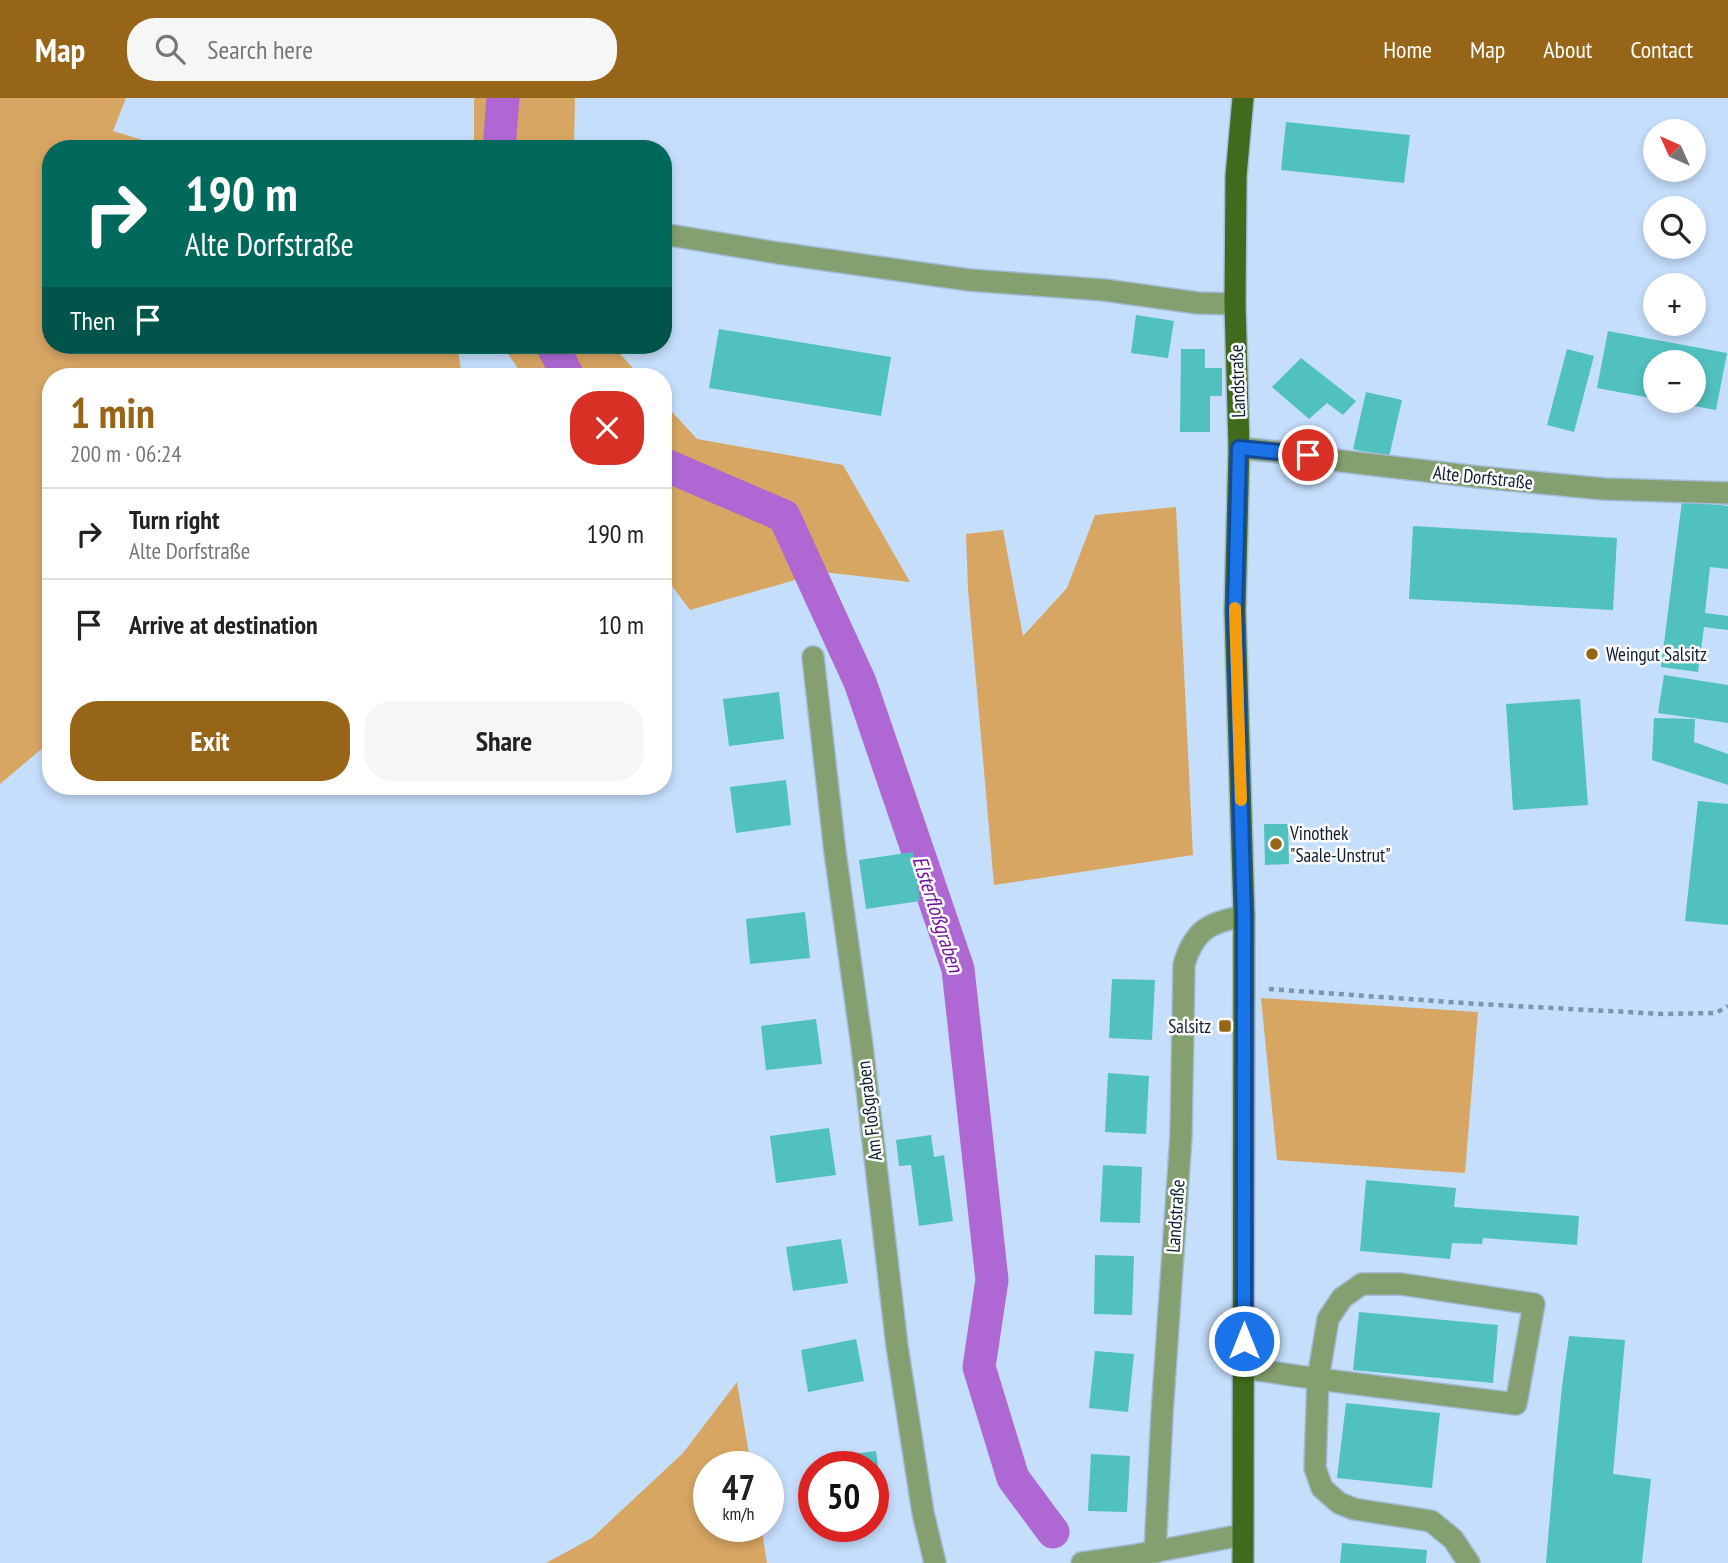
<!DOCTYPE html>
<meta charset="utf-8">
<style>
:root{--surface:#fff;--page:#f6f6f6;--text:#222;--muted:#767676;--line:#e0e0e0;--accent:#966517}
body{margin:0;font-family:"PT Sans Narrow",sans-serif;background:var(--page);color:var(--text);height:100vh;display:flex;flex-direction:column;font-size:26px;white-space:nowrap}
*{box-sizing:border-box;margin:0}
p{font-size:23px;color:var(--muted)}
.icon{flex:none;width:38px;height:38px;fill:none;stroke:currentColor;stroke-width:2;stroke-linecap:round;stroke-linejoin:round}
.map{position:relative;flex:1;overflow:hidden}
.details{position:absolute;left:42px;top:270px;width:630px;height:427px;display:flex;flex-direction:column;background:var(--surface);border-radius:28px;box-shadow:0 4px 10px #0003}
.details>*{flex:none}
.hud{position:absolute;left:42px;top:42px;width:630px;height:214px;border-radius:28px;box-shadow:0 4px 10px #0003;background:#00695c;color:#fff;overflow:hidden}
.needle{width:46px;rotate:315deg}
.tools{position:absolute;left:1643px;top:21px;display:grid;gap:14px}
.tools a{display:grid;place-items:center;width:63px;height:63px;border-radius:50%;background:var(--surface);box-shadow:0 4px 10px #0003;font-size:35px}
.speed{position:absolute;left:693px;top:1353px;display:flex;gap:14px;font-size:35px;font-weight:700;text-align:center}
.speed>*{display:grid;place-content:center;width:91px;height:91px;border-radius:50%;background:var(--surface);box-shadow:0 4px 10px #0003;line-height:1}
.speed small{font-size:18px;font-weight:400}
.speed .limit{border:10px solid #d22;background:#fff;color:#111}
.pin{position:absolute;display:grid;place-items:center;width:60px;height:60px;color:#fff;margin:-30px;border:4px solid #fff;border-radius:50%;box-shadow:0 2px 7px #0007}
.me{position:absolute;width:77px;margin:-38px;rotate:0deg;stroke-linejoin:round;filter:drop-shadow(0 0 5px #0008)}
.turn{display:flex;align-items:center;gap:24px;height:147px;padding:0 28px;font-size:32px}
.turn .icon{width:91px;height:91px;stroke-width:2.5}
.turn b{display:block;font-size:49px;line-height:60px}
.then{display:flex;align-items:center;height:66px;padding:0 28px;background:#0003;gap:14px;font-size:26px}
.round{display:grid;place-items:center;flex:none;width:74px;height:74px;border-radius:28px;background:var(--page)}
.head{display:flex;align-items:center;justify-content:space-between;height:119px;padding:0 28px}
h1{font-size:42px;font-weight:600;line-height:52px;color:var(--accent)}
.button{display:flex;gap:14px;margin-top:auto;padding:14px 28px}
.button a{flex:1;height:80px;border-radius:28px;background:var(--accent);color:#fff;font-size:28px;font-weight:600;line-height:80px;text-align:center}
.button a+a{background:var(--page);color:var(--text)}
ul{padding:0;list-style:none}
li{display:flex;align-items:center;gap:21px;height:91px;padding:0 28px;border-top:2px solid var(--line)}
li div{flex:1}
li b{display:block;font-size:26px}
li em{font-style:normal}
header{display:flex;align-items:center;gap:42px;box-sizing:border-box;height:98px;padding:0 35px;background:var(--accent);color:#fff}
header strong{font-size:33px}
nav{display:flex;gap:38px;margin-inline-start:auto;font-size:24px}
.search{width:490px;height:63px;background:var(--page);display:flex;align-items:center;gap:18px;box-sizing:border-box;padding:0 24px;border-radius:28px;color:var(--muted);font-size:26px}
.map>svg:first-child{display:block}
.green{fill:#d8a663}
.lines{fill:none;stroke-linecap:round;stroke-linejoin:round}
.canal{stroke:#af68d3;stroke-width:33}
.building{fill:#50c1be}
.minor-casing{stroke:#a4bbd7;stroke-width:24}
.major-casing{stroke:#a4bbd7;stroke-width:24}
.path{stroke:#7e94ae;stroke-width:4.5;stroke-dasharray:5 5;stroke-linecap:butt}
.minor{stroke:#84a070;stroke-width:21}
.major{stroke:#426a1d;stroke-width:21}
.route-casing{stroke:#114b97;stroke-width:18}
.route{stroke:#1a73e8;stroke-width:12}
.slow{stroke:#f59e0b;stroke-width:12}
.poi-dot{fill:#966517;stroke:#fcfcfc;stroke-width:2.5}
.labels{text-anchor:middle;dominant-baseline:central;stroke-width:5;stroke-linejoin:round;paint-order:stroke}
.street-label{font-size:19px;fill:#0d1d30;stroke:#fcfcfc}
.poi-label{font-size:19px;fill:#0d1d30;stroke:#fcfcfc;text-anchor:start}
.water-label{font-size:21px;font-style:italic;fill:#731299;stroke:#fcfcfc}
</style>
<header>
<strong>Map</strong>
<div class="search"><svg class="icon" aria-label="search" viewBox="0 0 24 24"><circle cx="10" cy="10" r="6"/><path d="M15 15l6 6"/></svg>Search here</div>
<nav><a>Home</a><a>Map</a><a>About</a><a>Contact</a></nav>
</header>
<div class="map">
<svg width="1728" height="1465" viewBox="0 0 1728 1465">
<rect width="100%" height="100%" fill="#c5defc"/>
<g class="green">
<path d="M0,0H126L113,33L172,51H51V247H457L462,278H51V643L0,686Z"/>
<path d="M474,0H575L574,51H474Z"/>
<path d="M505,247H612L640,278H523L507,254Z"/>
<path d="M663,304L697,341L843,367L910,484L823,474L690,512L663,476Z"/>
<path d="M1176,409L1193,757L994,787L968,491L966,436L1003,432L1023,538L1067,490L1095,417Z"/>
<path d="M1261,900L1478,914L1465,1075L1277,1062Z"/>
<path d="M737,1284L751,1368H709V1428H761L767,1465H546L592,1440L683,1355Z"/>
</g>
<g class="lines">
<g class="canal">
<path d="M499,51L503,0"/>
<path d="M552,247L568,278"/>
<path d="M663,366L784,418L860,584L958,871L992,1182L979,1269L1013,1380L1053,1434"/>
</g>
</g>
<g class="building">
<path d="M1286,24L1410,37L1404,85L1281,72Z"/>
<path d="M1136,217L1174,223L1168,260L1131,255Z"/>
<path d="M719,231L891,259L881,318L709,290Z"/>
<path d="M1608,233L1727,255L1716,312L1672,304V303H1694V264H1656V301L1597,290Z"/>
<path d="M1181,251H1205V270H1222V298H1210V334H1180Z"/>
<path d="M1567,251L1594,258L1574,334L1547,327Z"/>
<path d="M1301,260L1356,303L1343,317L1327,305L1309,321L1272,289Z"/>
<path d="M1366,294L1402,302L1389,359L1353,351Z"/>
<path d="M1682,403L1728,408V471L1710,469L1705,515L1728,518V532L1704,529L1698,574L1661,569Z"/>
<path d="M1413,428L1617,440L1613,512L1409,501Z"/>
<path d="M1664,577L1728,587V625L1658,615Z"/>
<path d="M779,594L784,641L729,648L723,601Z"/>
<path d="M1580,601L1588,707L1513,712L1506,606Z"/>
<path d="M1654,620L1695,621L1694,644L1728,656V687L1652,662Z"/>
<path d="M786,682L791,727L736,735L730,689Z"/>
<path d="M1698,703L1728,706V827L1685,823Z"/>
<path d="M1264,726H1288L1289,766L1265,767Z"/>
<path d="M913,754L920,803L866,811L859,762Z"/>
<path d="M805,814L810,860L750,866L746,821Z"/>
<path d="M1112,881L1155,882L1152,942L1109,940Z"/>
<path d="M816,921L822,966L766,972L761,928Z"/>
<path d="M1108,975L1149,978L1146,1036L1105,1034Z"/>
<path d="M829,1030L836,1077L776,1085L770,1038Z"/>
<path d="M931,1037L934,1059L944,1057L953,1123L919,1128L911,1067L899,1068L896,1042Z"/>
<path d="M1103,1067L1142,1069L1140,1125L1100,1124Z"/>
<path d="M1366,1082L1456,1090L1454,1109L1579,1118L1577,1147L1483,1140L1482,1146L1452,1145L1450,1161L1360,1153Z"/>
<path d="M841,1141L848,1185L793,1193L786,1149Z"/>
<path d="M1095,1157L1134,1158L1132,1217L1094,1216Z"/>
<path d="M1359,1214L1498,1227L1493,1285L1353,1272Z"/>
<path d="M1569,1238L1625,1242L1613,1376L1651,1381L1642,1465H1546L1554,1371L1562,1288Z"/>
<path d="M856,1241L864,1283L808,1294L801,1252Z"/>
<path d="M1095,1253L1134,1256L1128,1314L1089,1310Z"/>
<path d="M1346,1305L1440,1315L1432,1390L1337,1380Z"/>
<path d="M876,1353L881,1389L873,1390V1368H820L819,1360Z"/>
<path d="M1091,1356L1130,1358L1127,1414L1088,1413Z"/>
<path d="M1342,1445L1427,1452L1426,1465H1340Z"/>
</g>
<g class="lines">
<defs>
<g id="minor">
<path d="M663,136L778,155L969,182L1104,192L1198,205L1235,206"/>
<path d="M1239,350L1308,357L1341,363L1478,379L1604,391L1728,395"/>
<path d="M813,559L835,754L862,948L897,1248L923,1415L935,1465"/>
<path d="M1362,1186H1401L1534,1206L1516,1306L1318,1281L1328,1221L1342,1200Z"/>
<path d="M1244,1270L1318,1281L1315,1370L1322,1390L1339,1405L1354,1411L1431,1423L1453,1441L1469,1465"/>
<path d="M1155,1454L1162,1316L1181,1038L1184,867C1194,831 1211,824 1244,818"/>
<path d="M1082,1465L1131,1458L1242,1437"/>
</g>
<path id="major" d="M1243,1465L1244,818L1235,513L1239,350L1235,206L1236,78L1243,0"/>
</defs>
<use href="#minor" class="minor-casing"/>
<use href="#major" class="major-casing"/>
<path class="path" d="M1269,891L1478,906L1663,916L1716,915L1728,908"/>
<use href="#minor" class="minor"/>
<use href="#major" class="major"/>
</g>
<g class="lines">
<defs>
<path id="route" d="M1244,1243V818L1235,513L1239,350L1308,357"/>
</defs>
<use href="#route" class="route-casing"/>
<use href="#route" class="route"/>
<path class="slow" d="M1235,510L1241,702"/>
</g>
<g class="poi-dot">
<circle cx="1592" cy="556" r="7"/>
<circle cx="1276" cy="746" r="7"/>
<rect x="1218" y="921" width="14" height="14" rx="3.5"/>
</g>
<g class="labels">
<g class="street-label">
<text transform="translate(1237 283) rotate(-92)">Landstraße</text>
<text transform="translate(1483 379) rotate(6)">Alte Dorfstraße</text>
<text transform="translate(869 1013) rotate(-97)">Am Floßgraben</text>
<text transform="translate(1175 1118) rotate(-86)">Landstraße</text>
</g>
<g class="poi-label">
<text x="1606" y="556">Weingut Salsitz</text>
<text x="1290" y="735">Vinothek<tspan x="1290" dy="22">"Saale-Unstrut"</tspan></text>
<text x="1211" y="928" text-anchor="end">Salsitz</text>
</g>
<g class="water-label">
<text transform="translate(938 816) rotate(72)">Elsterfloßgraben</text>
</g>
</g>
</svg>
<div class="tools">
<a><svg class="needle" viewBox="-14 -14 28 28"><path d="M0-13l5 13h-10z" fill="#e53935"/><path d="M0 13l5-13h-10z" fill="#767676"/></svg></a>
<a><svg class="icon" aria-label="search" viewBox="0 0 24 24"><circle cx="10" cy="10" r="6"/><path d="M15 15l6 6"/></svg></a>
<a>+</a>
<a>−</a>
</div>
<div class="speed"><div>47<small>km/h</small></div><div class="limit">50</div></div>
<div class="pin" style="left:1308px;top:357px;background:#d93025"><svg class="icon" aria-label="arrive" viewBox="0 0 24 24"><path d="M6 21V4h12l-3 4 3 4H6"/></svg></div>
<svg class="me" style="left:1244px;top:1243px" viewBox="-20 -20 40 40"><circle r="17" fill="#1a73e8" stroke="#fff" stroke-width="3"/><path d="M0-11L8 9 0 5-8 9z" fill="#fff"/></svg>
<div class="hud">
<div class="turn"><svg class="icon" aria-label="right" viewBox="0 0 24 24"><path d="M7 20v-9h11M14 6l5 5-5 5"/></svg><div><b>190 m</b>Alte Dorfstraße</div></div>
<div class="then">Then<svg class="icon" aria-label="arrive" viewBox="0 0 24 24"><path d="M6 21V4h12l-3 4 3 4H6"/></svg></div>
</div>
<section class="details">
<div class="head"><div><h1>1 min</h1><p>200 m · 06:24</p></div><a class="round" style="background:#d93025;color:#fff"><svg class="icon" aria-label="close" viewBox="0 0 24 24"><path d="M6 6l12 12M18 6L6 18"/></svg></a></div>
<ul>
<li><svg class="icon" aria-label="right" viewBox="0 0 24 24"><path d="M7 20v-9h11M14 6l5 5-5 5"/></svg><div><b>Turn right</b><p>Alte Dorfstraße</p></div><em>190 m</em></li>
<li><svg class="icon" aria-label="arrive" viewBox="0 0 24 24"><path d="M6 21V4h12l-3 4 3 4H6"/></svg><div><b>Arrive at destination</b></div><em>10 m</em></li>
</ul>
<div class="button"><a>Exit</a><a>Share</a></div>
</section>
</div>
